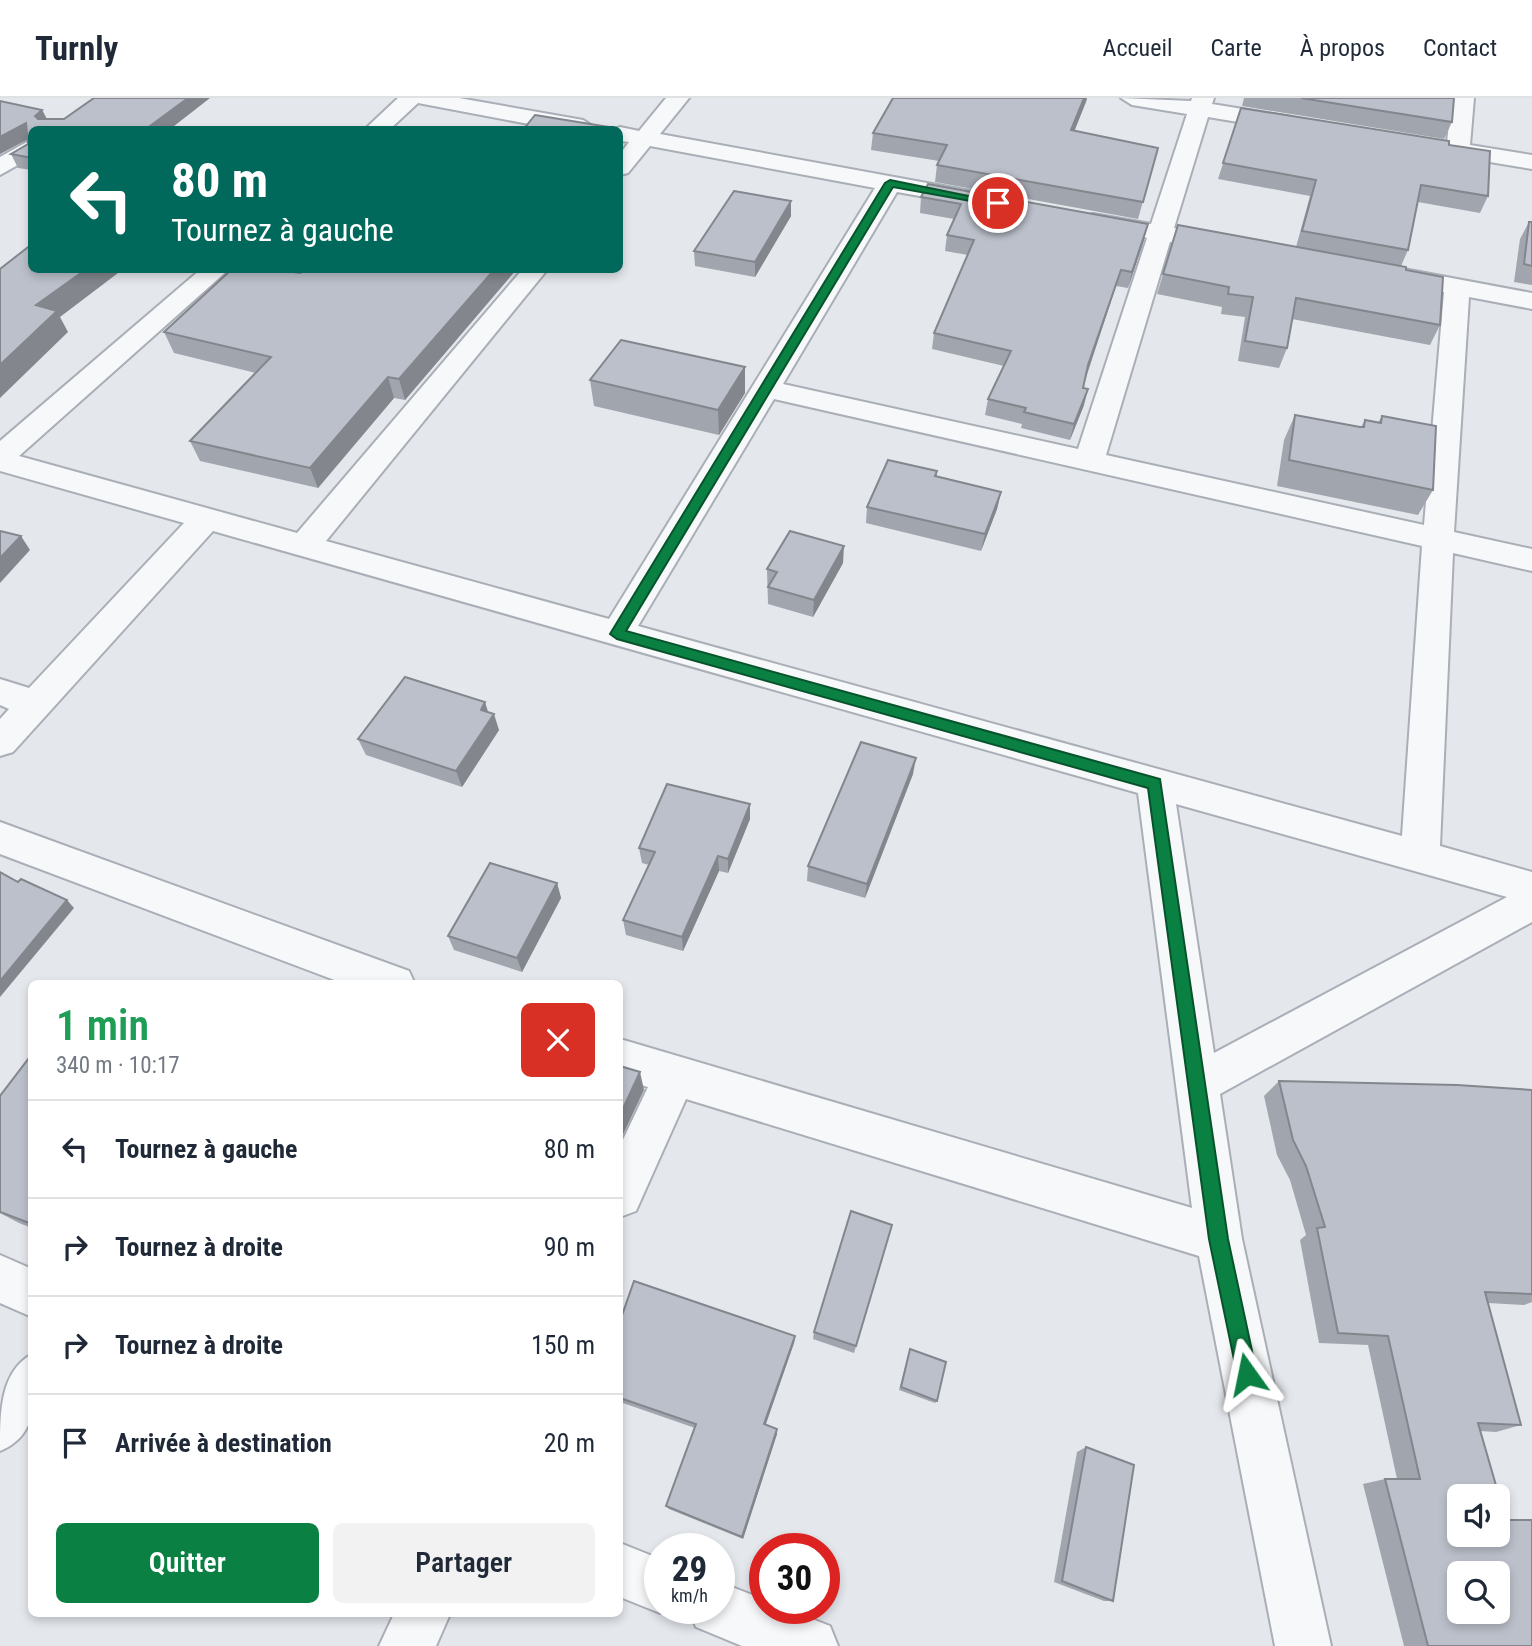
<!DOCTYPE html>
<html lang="fr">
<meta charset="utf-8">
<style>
:root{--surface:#fff;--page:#f2f2f3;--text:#1f2937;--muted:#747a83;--line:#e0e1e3;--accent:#0b8043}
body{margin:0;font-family:"Roboto Condensed",sans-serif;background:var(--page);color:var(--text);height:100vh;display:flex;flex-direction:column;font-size:26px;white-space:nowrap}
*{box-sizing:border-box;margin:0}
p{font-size:23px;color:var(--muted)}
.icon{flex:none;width:38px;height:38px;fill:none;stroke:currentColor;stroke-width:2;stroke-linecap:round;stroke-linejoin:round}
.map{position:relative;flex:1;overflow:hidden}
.drawer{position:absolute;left:28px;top:882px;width:595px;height:637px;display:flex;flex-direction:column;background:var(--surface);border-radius:10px;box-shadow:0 4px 10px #0003}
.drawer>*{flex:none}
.banner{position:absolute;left:28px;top:28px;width:595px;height:147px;border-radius:10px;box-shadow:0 4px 10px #0003;background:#00695c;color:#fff;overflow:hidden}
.tools{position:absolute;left:1447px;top:1386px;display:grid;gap:14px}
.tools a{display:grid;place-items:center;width:63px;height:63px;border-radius:10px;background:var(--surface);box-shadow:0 4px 10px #0003;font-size:35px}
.speed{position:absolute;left:644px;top:1435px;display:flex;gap:14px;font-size:35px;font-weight:700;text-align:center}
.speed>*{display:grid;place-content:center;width:91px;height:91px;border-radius:50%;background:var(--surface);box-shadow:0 4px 10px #0003;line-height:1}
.speed small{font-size:18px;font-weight:400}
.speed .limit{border:10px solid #d22;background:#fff;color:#111}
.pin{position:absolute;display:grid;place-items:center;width:60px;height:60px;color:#fff;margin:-30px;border:4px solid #fff;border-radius:50%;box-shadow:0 2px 7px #0007}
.me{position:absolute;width:77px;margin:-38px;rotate:348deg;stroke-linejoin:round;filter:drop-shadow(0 0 5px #0008)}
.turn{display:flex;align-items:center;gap:24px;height:147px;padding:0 28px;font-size:32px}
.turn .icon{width:91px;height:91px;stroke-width:2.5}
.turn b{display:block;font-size:49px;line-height:60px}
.round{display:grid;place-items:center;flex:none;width:74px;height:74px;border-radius:10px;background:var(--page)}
.summary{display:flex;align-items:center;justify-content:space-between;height:119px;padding:0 28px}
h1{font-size:42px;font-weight:600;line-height:52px;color:#1e9e55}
.cta{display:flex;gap:14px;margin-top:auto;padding:14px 28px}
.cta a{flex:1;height:80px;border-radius:10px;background:var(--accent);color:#fff;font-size:28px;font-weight:600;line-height:80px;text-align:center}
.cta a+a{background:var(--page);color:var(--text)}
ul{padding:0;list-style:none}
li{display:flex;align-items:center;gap:21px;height:98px;padding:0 28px;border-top:2px solid var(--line)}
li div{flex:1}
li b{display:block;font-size:26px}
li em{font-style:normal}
header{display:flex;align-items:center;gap:42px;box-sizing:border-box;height:98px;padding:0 35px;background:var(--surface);border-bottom:2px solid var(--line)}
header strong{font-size:33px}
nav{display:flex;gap:38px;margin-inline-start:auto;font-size:24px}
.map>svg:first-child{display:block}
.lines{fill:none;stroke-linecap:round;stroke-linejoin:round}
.street-casing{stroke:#a9aeb7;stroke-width:4}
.street{fill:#f7f8fa;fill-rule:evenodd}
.wall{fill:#a1a5ae}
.shaded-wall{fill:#83868d}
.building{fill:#bbc0ca;stroke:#83868d;stroke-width:2;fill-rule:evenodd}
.route{fill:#0b8043;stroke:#07532c;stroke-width:2}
</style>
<header>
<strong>Turnly</strong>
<nav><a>Accueil</a><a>Carte</a><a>À propos</a><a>Contact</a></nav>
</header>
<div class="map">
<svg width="1532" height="1548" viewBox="0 0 1532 1548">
<rect width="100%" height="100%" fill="#e4e7ec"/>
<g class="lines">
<defs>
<g id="street">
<path d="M398,0H459L583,22L594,29L560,32L418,5L389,32H364Z"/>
<path d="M666,0H689L660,36L976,94L984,96L988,101L984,106L976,108L897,94L783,286L1078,351L1147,140L1084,128L1081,123L1084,118L1093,116L1151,126L1187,16L1132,7L1121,0L1191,3L1192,0H1214L1212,6L1291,19L1302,26L1291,33L1208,19L1174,130L1236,142L1239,147L1236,152L1227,154L1170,144L1106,357L1424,427L1444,194L1384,182L1380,177L1384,172L1393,169L1532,195V211L1469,199L1454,434L1532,451V473L1453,455L1440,748L1532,774V824L1220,996L1242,1141L1331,1548H1275L1199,1158L686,1001L636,1113L620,1119V1048L648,989L620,981V941L1192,1110L1138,695L213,433L13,654L0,658V621L9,611L0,607V581L29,590L184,425L0,373V343L200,172H228L19,358L297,435L522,172H547L326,443L609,521L875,90L650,48L628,75L620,77V56L629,44L620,43V32H612L620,29L639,33ZM774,301L1422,448L1402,738L638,528ZM1176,706L1507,799L1214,955Z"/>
<path d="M1452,0H1474L1470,47L1532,57V71L1429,54L1426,49L1429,44H1447Z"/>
<path d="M32,41V59L0,77V59Z"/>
<path d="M0,724L409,873L415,886H345L0,756Z"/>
<path d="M0,1157L32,1171V1219L0,1205Z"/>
<path d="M32,1256C32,1296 43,1335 0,1353C0,1314 0,1274 32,1256Z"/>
<path d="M620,1445L660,1461V1510H671L660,1515L620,1499Z"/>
<path d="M719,1484L765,1502V1510H784L830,1528L838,1548H742L696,1529L688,1510H719Z"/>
<path d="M394,1516H450L436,1548H379Z"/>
</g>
</defs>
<use href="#street" class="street-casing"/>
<use href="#street" class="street"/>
</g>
<g class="wall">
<path d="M210,0L32,32V72L18,70L11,56L28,46L27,41L0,56V3L42,12L47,21H64Z"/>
<path d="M893,0H1087L1074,33L1158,50L1138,121L935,84L937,67L939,63L871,52L873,35Z"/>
<path d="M1244,0H1454L1452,24L1444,41L1242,8Z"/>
<path d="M1241,10L1449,47L1488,98L1480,115L1418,104L1408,152L1401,168L1406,172L1440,227L1430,247L1292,221L1287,250L1279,270L1238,263L1245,219L1221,216L1222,209L1157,196L1178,127L1296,149L1310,98L1218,81Z"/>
<path d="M928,86L1144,142L1128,190L1116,188L1086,280L1083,290L1084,307L1070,342L1021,330L1022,326L985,317L988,301L1004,268L932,251L934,235L968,157L945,153L947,137L954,121L920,115L921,99Z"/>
<path d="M791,103V118L755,179L695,168L694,153Z"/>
<path d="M1529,124H1532V187L1514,184L1520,141Z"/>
<path d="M304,172H516L405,302L394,300L318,390L200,363L190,343L256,275L174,255L164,234L300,175Z"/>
<path d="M590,282L745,295L719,337L594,308Z"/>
<path d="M1295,317L1361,329L1365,322L1378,325L1382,318L1433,392L1418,417L1277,388L1284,342Z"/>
<path d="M937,373V379L1001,394L997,411L981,453L866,425L867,409Z"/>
<path d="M843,465L813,519L768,506L767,471Z"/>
<path d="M489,614L499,632L462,689L366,657L358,641Z"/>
<path d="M913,676L865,800L807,783L808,768Z"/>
<path d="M750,721L728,775L719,773L683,853L626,837L623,822L649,767L642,765L639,750Z"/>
<path d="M557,785L561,800L522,874L454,852L448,838Z"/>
<path d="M32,956V1130L19,1125L0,1115V998Z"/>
<path d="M1279,983L1532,992V1204L1524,1207L1488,1205L1521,1327L1496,1334L1480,1333L1532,1548H1404L1363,1386L1385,1381H1397L1368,1247L1319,1245L1300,1142L1306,1137L1290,1082L1277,1057L1264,998Z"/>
<path d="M892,1127L854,1255L813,1241L814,1234Z"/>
<path d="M620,1223L795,1238L794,1245L766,1326L777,1336L743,1441L669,1411L666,1408L695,1330L620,1304Z"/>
<path d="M910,1251L937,1303L935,1305L899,1292Z"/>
<path d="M1086,1349L1113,1503H1104L1054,1484L1077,1354Z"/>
</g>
<g class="shaded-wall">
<path d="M188,0H210L169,32L150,28Z"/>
<path d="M1084,0H1087L1086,4L1068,49L1071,32Z"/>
<path d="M42,12L49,25L41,32L35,18Z"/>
<path d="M26,25L32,39L0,56V39Z"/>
<path d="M791,103V118L755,179V164Z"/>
<path d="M1148,126L1144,142L1128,190L1132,174Z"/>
<path d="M85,172H122L60,219L68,234L0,300V267L36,207Z"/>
<path d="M494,172H516L405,302L399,281Z"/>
<path d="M1121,172L1116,188L1084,284L1088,267Z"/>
<path d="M745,269V295L719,337L718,312Z"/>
<path d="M388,279L394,300L318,390L310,370Z"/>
<path d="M1088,291L1084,307L1070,342L1074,326Z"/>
<path d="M1001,394L997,411L981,453L985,436Z"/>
<path d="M21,438L30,452L0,485V460Z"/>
<path d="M844,448L843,465L813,519L814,502Z"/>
<path d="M485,604L490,620L481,612Z"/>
<path d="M494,616L499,632L462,689L456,673Z"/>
<path d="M916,660L913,676L865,800L867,786Z"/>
<path d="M750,706V721L728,775V761Z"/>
<path d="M718,758L719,773L683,853L682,839Z"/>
<path d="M557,785L561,800L522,874L517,860Z"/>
<path d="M67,802L74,810L0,899V883Z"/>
<path d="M640,974L644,992L620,1043V1017Z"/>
<path d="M795,1238L794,1245L764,1331V1326Z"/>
<path d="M777,1331V1336L743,1441L742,1439Z"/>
</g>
<g class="building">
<path d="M94,0H188L150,28L167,32H32V60L11,56L28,46L26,25L0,39V3L42,12L35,18L38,21H64Z"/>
<path d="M893,0H1084L1071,32L1158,50L1143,104L937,67L947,47L873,35Z"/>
<path d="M1301,0H1454L1452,24Z"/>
<path d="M1241,10L1449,43V47L1490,53L1488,98L1421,87L1408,152L1302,133L1316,82L1223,65Z"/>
<path d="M535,17L615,30L614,32H523Z"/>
<path d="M928,86L1148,126L1132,174L1121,172L1088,267L1083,290L1088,291L1074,326L1024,314L1026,310L988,301L1011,253L934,235L974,142L947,137L961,106L921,99Z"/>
<path d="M734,93L791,103L755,164L694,153Z"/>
<path d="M1529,124H1532V168L1524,166Z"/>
<path d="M1178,127L1406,169V172L1443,179L1440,227L1296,200L1287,250L1245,243L1253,199L1228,196L1229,189L1163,176Z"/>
<path d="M32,146V172H85L36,207L57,213L0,267V171Z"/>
<path d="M231,172H279L300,175L304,172H494L399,281L388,279L310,370L190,343L271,259L164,234Z"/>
<path d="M621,242L745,269L718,312L590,282Z"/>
<path d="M1295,317L1360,329H1364L1365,322L1381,325L1382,318L1436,328L1433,392L1289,362Z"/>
<path d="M888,362L937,373L935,378L1001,394L985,436L867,409Z"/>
<path d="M0,433L21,438L0,460Z"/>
<path d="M790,433L844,448L814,502L768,489L777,474L767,471Z"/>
<path d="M405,579L485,604L481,612L494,616L456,673L358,641Z"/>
<path d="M861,644L916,660L867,786L808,768Z"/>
<path d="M667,686L750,706L728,761L718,758L682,839L623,822L655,754L639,750Z"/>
<path d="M490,765L557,785L517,860L448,838Z"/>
<path d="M0,774L18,784L21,781L67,802L0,883Z"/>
<path d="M32,956V1126L0,1114V998Z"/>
<path d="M620,968L640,974L620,1017Z"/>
<path d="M1279,983L1457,987L1532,992V1196L1485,1194L1521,1327L1478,1325L1506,1422H1532V1548H1428L1385,1381H1420L1388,1238L1338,1235L1317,1130L1325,1129L1306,1068L1293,1042ZM1460,1398H1498V1437H1460ZM1460,1475H1498V1514H1460Z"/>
<path d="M851,1113L892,1127L856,1248L814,1234Z"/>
<path d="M634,1183L795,1238L764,1326L777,1331L742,1439L666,1408L696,1326L620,1300V1223Z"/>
<path d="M910,1251L946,1264L937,1303L901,1289Z"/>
<path d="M1086,1349L1134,1367L1113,1503L1062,1483Z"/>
</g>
<path class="route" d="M890,82L1003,105L998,108L893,89L626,533L1160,681L1228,1141L1257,1276L1254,1284L1247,1287L1240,1284L1237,1276L1209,1141L1148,690L617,541L610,536L885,85Z"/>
</svg>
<div class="tools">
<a><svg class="icon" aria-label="sound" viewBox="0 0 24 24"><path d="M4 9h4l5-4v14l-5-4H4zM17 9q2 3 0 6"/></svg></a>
<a><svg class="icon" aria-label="search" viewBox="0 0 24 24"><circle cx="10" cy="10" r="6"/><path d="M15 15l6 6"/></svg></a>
</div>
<div class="speed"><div>29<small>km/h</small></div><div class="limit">30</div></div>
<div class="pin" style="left:998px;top:105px;background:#d93025"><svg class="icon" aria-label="arrive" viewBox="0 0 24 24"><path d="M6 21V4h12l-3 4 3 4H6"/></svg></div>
<svg class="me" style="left:1247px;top:1276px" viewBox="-20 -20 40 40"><path d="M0-17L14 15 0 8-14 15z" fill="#0b8043" stroke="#fff" stroke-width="4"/></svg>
<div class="banner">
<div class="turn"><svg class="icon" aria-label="left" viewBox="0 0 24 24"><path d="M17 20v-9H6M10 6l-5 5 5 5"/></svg><div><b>80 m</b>Tournez à gauche</div></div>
</div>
<section class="drawer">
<div class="summary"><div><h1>1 min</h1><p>340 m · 10:17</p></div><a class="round" style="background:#d93025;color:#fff"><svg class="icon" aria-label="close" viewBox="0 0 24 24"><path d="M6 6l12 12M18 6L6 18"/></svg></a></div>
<ul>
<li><svg class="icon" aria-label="left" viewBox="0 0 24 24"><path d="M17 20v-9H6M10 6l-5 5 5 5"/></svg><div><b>Tournez à gauche</b></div><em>80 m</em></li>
<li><svg class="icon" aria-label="right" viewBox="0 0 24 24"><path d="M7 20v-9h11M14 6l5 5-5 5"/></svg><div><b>Tournez à droite</b></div><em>90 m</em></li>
<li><svg class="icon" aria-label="right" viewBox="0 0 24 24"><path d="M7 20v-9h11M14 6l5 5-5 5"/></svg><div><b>Tournez à droite</b></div><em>150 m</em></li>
<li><svg class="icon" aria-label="arrive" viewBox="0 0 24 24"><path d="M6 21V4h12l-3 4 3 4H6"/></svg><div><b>Arrivée à destination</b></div><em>20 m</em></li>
</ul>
<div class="cta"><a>Quitter</a><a>Partager</a></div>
</section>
</div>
